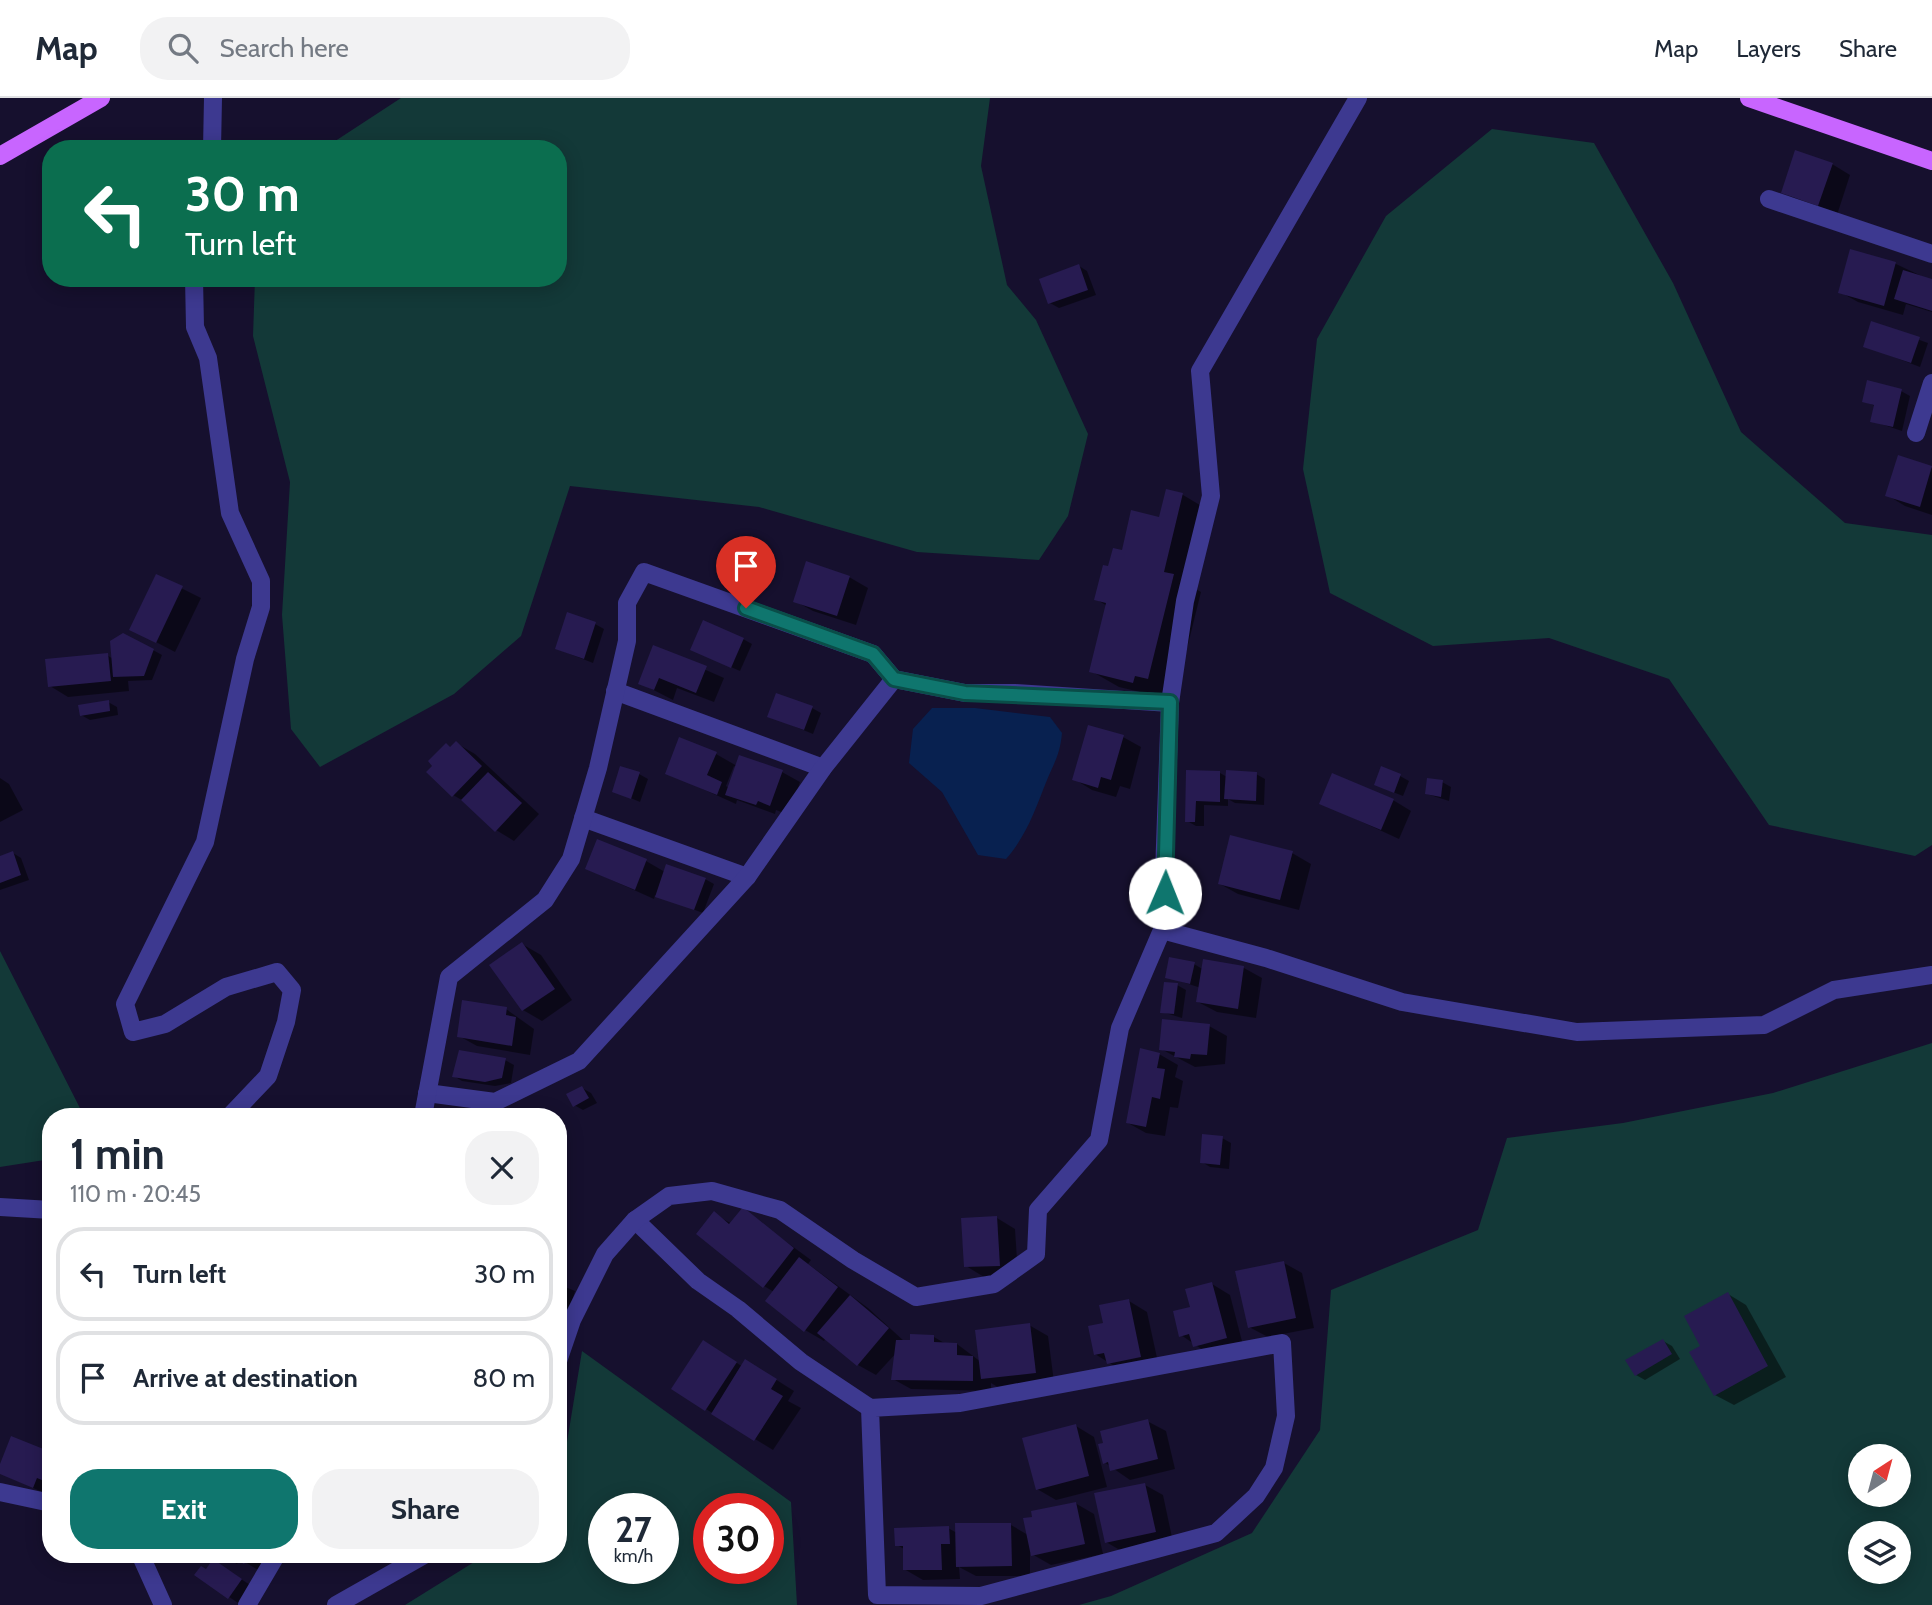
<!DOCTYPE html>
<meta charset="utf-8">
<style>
:root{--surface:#fff;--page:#f2f2f3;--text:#1f2937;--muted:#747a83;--line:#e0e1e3;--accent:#0f766e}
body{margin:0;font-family:Cabin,sans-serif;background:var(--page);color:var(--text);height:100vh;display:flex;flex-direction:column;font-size:26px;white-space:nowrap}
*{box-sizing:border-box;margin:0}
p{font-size:23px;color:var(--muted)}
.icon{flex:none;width:38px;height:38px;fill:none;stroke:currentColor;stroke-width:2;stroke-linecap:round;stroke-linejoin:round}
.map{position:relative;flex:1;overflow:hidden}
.sheet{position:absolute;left:42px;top:1010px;width:525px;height:455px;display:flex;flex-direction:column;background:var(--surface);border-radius:28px;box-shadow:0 4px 18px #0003}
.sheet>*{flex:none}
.hud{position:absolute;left:42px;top:42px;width:525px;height:147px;border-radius:28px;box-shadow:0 4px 18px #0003;background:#0b6e4f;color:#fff;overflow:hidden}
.needle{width:46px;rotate:36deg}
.tools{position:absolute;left:1848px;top:1346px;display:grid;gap:14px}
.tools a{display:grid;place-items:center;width:63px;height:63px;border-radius:50%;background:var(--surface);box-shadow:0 4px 18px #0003;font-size:35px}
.speed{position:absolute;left:588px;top:1395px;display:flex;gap:14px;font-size:35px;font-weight:700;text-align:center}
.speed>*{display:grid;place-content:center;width:91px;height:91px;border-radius:50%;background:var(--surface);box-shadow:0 4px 18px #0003;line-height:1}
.speed small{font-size:18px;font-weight:400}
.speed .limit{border:10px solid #d22;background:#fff;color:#111}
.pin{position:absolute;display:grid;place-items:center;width:60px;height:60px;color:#fff;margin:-72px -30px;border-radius:50% 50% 50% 0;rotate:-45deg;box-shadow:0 0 7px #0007}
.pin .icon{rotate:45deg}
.me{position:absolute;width:77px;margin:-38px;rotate:1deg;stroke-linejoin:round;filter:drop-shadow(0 0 5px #0008)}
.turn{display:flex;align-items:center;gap:24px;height:147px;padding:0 28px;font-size:32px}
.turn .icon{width:91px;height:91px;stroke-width:2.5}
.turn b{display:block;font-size:49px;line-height:60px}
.round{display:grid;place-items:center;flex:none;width:74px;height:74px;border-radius:28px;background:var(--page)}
.head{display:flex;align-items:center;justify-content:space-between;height:119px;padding:0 28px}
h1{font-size:42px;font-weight:800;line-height:52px}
.action{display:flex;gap:14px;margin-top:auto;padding:14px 28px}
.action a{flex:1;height:80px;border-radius:28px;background:var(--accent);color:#fff;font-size:28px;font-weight:800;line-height:80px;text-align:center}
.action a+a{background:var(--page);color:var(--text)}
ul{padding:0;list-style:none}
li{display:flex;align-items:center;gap:21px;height:94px;margin:0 14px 10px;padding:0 14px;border:4px solid var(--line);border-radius:28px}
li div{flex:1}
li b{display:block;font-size:26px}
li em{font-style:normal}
header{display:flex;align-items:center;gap:42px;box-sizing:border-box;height:98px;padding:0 35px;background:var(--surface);border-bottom:2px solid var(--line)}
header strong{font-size:33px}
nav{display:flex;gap:38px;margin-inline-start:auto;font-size:24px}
.search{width:490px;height:63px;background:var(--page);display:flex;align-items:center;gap:18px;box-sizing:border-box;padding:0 24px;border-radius:28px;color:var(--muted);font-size:26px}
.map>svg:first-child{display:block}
.green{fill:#133938;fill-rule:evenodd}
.water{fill:#082150}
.shadow{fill:#0007;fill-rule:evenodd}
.building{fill:#271b51}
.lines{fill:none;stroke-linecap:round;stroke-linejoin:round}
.minor{stroke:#3d3990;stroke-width:18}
.major{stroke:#c865ff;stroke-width:18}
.route-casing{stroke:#0a4d48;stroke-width:18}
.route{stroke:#0f766e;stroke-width:12}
</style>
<header>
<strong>Map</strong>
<div class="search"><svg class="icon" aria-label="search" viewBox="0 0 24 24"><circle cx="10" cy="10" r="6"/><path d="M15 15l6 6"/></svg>Search here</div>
<nav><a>Map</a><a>Layers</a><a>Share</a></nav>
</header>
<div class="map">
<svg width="1932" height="1507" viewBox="0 0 1932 1507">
<rect width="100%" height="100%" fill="#16102e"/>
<g class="green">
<path d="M401,0H990L981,68L1007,187L1036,222L1088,336L1068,418L1039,462L917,454L759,409L570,388L521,538L454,596L320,669L291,631L282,517L290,384L253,238L255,180H558V51H323Z"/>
<path d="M1492,31L1594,45L1673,185L1741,334L1845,425L1932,437V747L1915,758L1769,727L1669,581L1549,540L1433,548L1330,495L1303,371L1317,241L1386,118Z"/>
<path d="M0,853L84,1018H51V1061L0,1069Z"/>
<path d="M1932,945V1507H1079L1111,1498L1252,1435L1320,1332L1331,1192L1478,1132L1507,1040L1623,1025L1773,995ZM1860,1358H1899V1396H1860ZM1860,1435H1899V1474H1860Z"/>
<path d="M582,1253L791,1404L797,1507H405L487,1456H558V1360L567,1344ZM663,1410V1470H604V1410ZM768,1410V1470H709V1410Z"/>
</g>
<path class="water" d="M932,610H975L1050,619L1062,635C1060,656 1055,663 1047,682C1035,712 1027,737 1006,761L978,757L942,694L909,665L913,631Z"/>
<g class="shadow">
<path d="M1832,66L1850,77L1837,117L1801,105L1783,94Z"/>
<path d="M1851,153L1896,166L1932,183V214L1906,206L1903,217L1858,204L1840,194Z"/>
<path d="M1079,168L1087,173L1096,197L1059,210L1050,205Z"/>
<path d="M1872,225L1928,245L1920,269L1865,248Z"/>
<path d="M1901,293L1910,298L1902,333L1872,323L1875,308L1864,303Z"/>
<path d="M1899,359L1932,370V417L1905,408L1887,397Z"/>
<path d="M1167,393L1183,397L1210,413L1192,489L1201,494L1176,595L1163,592L1161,599L1119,589L1091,573L1107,508L1096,501L1110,470L1161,421Z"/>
<path d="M157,478L201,500L175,554L131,531Z"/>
<path d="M849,479L868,490L856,527L813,513L795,503Z"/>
<path d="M595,526L604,531L593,565L557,551Z"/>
<path d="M743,541L752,546L740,573L701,556Z"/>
<path d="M654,549L724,580L714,604L677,590L673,602L640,585Z"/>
<path d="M153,552L162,557L152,582L128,583L129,593L68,599L50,588L107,557L113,561Z"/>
<path d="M108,604L117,609L118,617L90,622L81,617Z"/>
<path d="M812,610L821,615L813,636L769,618Z"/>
<path d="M1123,639L1141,649L1130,691L1120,688L1116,699L1092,692L1074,681Z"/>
<path d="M456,645L475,656L539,716L514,743L496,732L467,705L453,697L452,650Z"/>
<path d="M716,656L737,668L782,674L800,684L789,717L776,712L775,716L737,702L736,706L667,675ZM734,668L736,669L729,690L726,688Z"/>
<path d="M1187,674L1220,675L1227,679L1256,676L1265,681L1264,707L1235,705L1228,701V708L1204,707V728H1196L1187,723Z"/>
<path d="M639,676L648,681L640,704L614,693Z"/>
<path d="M1400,678L1409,683L1403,698L1385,691Z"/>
<path d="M0,680L9,686L23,712L0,724Z"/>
<path d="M1442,684L1451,689L1449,703L1427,696Z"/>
<path d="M1393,702L1411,713L1399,741L1321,705Z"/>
<path d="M13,755L21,760L29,782L0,792V760Z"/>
<path d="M1292,755L1311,766L1299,812L1238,796L1220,786Z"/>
<path d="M646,763L665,774L705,781L714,786L703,815L655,797L654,801L587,771Z"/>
<path d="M522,846L541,857L572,902L542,923L523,912L492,868Z"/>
<path d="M1194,866L1204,872L1244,870L1262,880L1256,920L1217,914L1198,904L1201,890L1167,879Z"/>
<path d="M1177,887L1186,892L1182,920L1162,914Z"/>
<path d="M506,911L534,931L530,957L477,948L459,938Z"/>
<path d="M1209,928L1227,938L1225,966L1195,969L1161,951Z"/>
<path d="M1159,956L1178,967L1175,979L1183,983L1178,1010L1170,1009L1165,1038L1146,1035L1128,1025Z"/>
<path d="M505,962L514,967L511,985L495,988L462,983L454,978Z"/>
<path d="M582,990L591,995L597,1005L583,1012L574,1007Z"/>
<path d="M1222,1040L1231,1045L1229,1071L1210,1069L1202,1064Z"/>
<path d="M743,1112L811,1162L808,1166L868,1210L905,1244L934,1239L946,1246H957L981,1264L1029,1227L1048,1238L1054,1284L1001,1291L991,1285V1293L911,1291L893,1281L898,1253L876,1277L858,1267L826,1240L824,1243L805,1232L774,1194L764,1188L714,1116L732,1126Z"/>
<path d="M997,1120L1015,1131L1018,1177L984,1179L966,1168Z"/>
<path d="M1284,1165L1302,1175L1314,1230L1268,1239L1249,1229Z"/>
<path d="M558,1186L575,1193L567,1219L562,1217L559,1225Z"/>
<path d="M1212,1186L1230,1197L1244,1251L1213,1259L1181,1237L1192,1210Z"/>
<path d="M1728,1196L1746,1207L1786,1279L1734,1307L1715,1297L1703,1249Z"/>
<path d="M1129,1203L1147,1214L1159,1269L1127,1276L1095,1256L1105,1226Z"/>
<path d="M1663,1243L1672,1248L1680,1261L1645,1282L1636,1277Z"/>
<path d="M722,1255L743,1269L764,1274L794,1293L788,1303L801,1310L773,1352L673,1291Z"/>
<path d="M1147,1323L1166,1333L1175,1371L1130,1382L1104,1364Z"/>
<path d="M1076,1328L1094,1339L1107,1389L1056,1402L1037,1391Z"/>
<path d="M51,1356V1398L0,1375V1371Z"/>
<path d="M1145,1387L1163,1397L1173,1444L1125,1455L1106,1444Z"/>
<path d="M1075,1405L1094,1416L1103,1456L1051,1467L1030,1455V1478H976L959,1469L960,1481L923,1482L904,1471V1451L897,1447L948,1430L957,1435L1011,1427L1028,1437Z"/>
<path d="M219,1456H275L263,1475L240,1461L237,1466Z"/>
<path d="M222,1468L250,1487L238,1505L197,1477Z"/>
</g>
<g class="building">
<path d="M1795,52L1833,65L1818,108L1781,95Z"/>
<path d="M1850,151L1896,164L1884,208L1838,195Z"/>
<path d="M1079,166L1088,192L1048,206L1039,181Z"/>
<path d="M1903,172L1932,181V213L1894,201Z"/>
<path d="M1871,223L1920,239L1911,265L1863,249Z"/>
<path d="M1867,282L1902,291L1893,329L1870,324L1874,307L1862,304Z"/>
<path d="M1898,357L1932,368L1920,409L1885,398Z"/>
<path d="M1166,391L1183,395L1164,474L1174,476L1148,581L1135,578L1133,585L1089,574L1106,505L1094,502L1103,467L1108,468L1113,450L1122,452L1131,412L1159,419Z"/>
<path d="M806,463L850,478L837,518L793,504Z"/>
<path d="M156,476L183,488L156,545L129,532Z"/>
<path d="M567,514L596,524L584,561L555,551Z"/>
<path d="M703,522L744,540L731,570L690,552Z"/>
<path d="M123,535L154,551L144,578L113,579L110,543Z"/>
<path d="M653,547L707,568L696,595L659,580L654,592L638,586Z"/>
<path d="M108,555L111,583L48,589L45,561Z"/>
<path d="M776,595L813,608L804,632L767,619Z"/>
<path d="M109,602L110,613L80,618L78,607Z"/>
<path d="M1088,627L1124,637L1111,682L1101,679L1098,690L1072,682Z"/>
<path d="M679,639L717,654L707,677L722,684L717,697L665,676Z"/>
<path d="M456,643L482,668L452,699L426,674L432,668L428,663L446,645L450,649Z"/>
<path d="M739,657L783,672L770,708L758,703L756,707L725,697Z"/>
<path d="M620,668L640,674L631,701L612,694Z"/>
<path d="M1381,668L1401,676L1394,695L1374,687Z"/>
<path d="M1186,672L1220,673V704L1196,703L1195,724H1185Z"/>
<path d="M1226,672L1257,674L1256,703L1224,701Z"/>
<path d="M488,674L522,705L495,734L461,702Z"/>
<path d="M1332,675L1394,701L1381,732L1319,706Z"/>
<path d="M1427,680L1443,682L1441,699L1425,696Z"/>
<path d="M1230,737L1293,753L1280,802L1218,786Z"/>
<path d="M597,741L647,761L635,792L585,771Z"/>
<path d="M13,753L21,777L0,785V758Z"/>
<path d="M666,766L706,780L694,812L655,799Z"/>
<path d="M522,844L555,891L522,913L489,867Z"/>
<path d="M1169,859L1195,864L1190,886L1165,880Z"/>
<path d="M1203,861L1244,868L1238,911L1196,904Z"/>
<path d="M1164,884L1178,885L1174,916L1160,915Z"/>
<path d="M462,902L507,909L506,917L516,919L512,948L457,939Z"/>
<path d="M1162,921L1210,926L1207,957L1191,956L1190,961L1174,959L1175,954L1159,952Z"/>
<path d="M1140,950L1160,955L1157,970L1165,971L1160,1001L1152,999L1146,1029L1126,1025Z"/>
<path d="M459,952L506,960L502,980L485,984L452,979Z"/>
<path d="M582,988L589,1000L573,1009L566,996Z"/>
<path d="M1202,1036L1223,1038L1220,1067L1200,1065Z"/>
<path d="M743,1109L794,1150L763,1190L696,1136L714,1113L729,1126Z"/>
<path d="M997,1118L1000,1168L964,1169L961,1120Z"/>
<path d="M799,1159L838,1189L804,1234L765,1203Z"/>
<path d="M1284,1163L1296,1220L1248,1230L1235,1173Z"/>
<path d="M558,1184L567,1186L559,1214H558Z"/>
<path d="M1212,1184L1227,1240L1193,1249L1189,1236L1179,1239L1173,1213L1190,1209L1185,1191Z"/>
<path d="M1728,1194L1768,1268L1714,1298L1689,1254L1700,1248L1684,1218Z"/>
<path d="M850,1197L889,1230L857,1268L817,1235Z"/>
<path d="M1129,1201L1141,1259L1107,1266L1104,1255L1094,1257L1088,1228L1103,1225L1099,1207Z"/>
<path d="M1030,1225L1036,1275L981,1281L975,1232Z"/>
<path d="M910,1236L934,1237V1244L957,1245V1257L973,1258V1283L891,1282L896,1242H910Z"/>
<path d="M1663,1241L1672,1256L1635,1278L1625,1262Z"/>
<path d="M703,1242L737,1264L705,1313L671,1291Z"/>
<path d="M745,1261L777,1281L771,1291L783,1298L754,1343L711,1316Z"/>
<path d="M51,1290V1310L44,1306Z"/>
<path d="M1148,1321L1158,1361L1110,1373L1108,1364L1103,1366L1098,1346L1103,1345L1100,1333Z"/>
<path d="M1076,1326L1089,1378L1036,1392L1022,1340Z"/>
<path d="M11,1338L51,1354V1386L37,1380L33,1390L0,1376V1366Z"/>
<path d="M1145,1385L1156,1434L1105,1445L1094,1395Z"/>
<path d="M1076,1404L1085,1446L1031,1458L1023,1420L1032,1419L1031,1413Z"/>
<path d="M955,1425H1011L1012,1468L956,1469Z"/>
<path d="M949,1428L950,1446H941L942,1472H903V1448H895L894,1430Z"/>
<path d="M228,1456H251L244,1466Z"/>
<path d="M213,1461L242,1481L228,1501L194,1477L201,1468L206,1471Z"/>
</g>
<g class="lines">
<g class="minor">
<path d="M212,51L213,0"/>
<path d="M1769,101L1932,156"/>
<path d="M194,180L195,229L208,260L230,415L261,483V509L245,561L205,744L125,906L133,934L165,926L226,889L277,874L292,892L286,924L268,978L230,1018"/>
<path d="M1916,335L1932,285"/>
<path d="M615,593L823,670"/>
<path d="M583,720L747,779"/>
<path d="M1162,832L1266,860L1402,904L1577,934L1764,927L1834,892L1932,877"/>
<path d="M427,995L495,1004L579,963L747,779L823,670L894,581"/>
<path d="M423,1018L449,879L545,802L571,761L598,670L627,543V505L644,474L873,556L894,581L965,595H1015L1170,605"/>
<path d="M0,1109L51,1112"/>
<path d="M635,1122L698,1183L738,1211L801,1264L870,1310L960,1305L1282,1245L1286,1318L1274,1370L1256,1398L1216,1435L981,1498L877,1497L870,1310"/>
<path d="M558,1263L572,1222L605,1156L635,1122L669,1098L712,1093L780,1112L853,1162L916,1199L994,1186L1036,1156L1038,1112L1099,1042L1120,930L1162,832L1170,605L1185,503L1211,398L1200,273L1358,0"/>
<path d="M0,1394L51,1405"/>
<path d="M140,1456L163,1507"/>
<path d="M247,1507L277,1456"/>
<path d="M336,1507L426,1456"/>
</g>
<g class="major">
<path d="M1749,0L1932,63"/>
<path d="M0,58L101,0"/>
</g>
</g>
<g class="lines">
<defs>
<path id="route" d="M746,510L873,556L894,581L965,595L1170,604L1165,795"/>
</defs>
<use href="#route" class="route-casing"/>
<use href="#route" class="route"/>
</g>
</svg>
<div class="tools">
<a><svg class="needle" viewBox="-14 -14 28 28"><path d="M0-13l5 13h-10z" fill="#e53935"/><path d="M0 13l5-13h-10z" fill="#747a83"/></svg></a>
<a><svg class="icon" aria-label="layers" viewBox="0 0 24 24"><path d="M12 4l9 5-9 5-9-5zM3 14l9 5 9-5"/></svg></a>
</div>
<div class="speed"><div>27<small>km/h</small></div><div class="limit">30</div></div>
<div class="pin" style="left:746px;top:510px;background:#d93025"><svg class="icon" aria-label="arrive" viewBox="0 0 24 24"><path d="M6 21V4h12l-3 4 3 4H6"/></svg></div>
<svg class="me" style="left:1165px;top:795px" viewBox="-20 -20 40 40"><circle r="19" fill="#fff"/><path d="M0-13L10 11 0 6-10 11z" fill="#0f766e"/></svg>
<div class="hud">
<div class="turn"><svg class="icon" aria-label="left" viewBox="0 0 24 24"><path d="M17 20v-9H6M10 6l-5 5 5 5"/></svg><div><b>30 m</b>Turn left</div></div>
</div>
<section class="sheet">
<div class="head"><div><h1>1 min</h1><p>110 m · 20:45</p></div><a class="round"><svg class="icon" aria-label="close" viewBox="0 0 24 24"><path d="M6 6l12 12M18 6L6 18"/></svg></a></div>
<ul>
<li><svg class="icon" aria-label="left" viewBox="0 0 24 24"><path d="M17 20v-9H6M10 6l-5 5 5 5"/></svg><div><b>Turn left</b></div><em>30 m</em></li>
<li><svg class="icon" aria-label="arrive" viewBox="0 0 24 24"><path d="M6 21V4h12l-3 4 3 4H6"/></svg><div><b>Arrive at destination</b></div><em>80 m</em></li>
</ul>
<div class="action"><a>Exit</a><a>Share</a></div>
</section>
</div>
